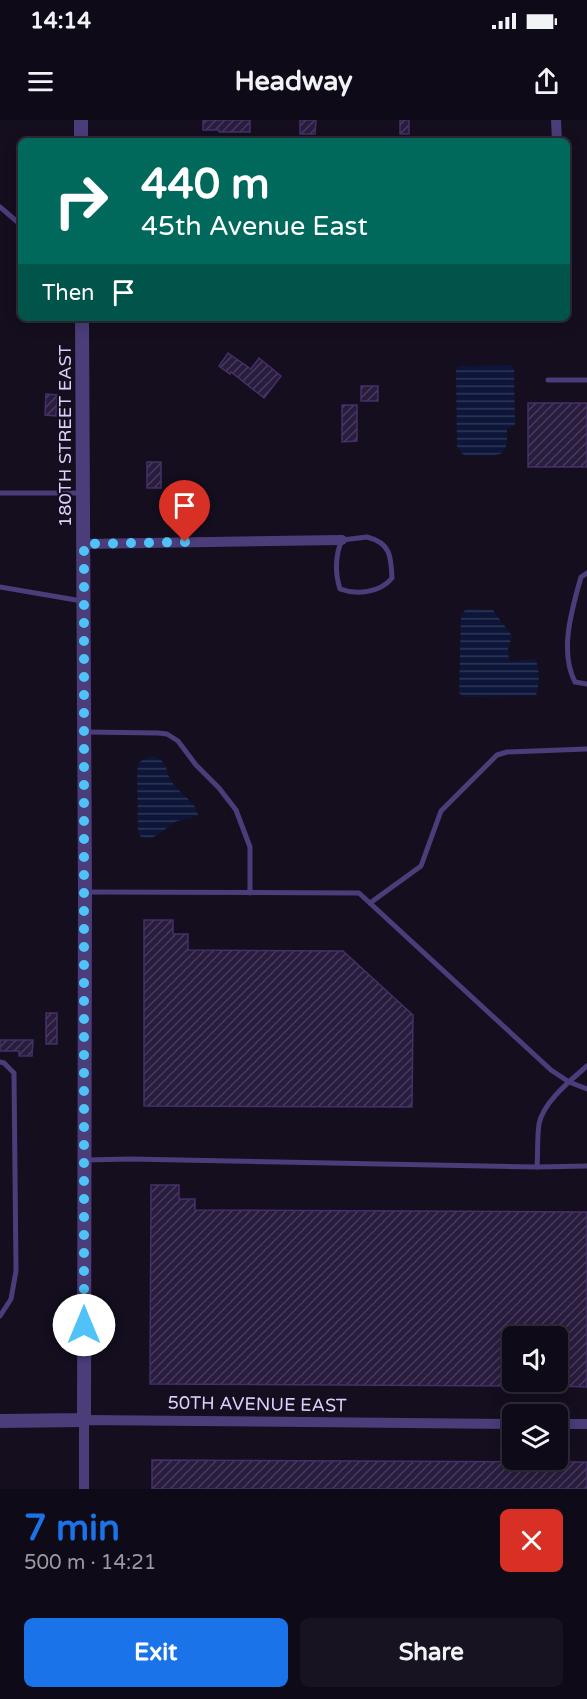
<!DOCTYPE html>
<meta charset="utf-8">
<style>
:root{--surface:#0f0a17;--page:#181320;--text:#f1f3f6;--muted:#9b9aa1;--line:#2f2b36;--accent:#1a73e8}
body{margin:0;font-family:"Varela Round",sans-serif;background:var(--page);color:var(--text);height:100vh;display:flex;flex-direction:column;font-size:22px;white-space:nowrap}
*{box-sizing:border-box;margin:0}
p{font-size:20px;color:var(--muted)}
.icon{flex:none;width:33px;height:33px;fill:none;stroke:currentColor;stroke-width:2;stroke-linecap:round;stroke-linejoin:round}
.map{position:relative;height:1369px;overflow:hidden}
.details{display:flex;flex-direction:column;background:var(--surface);flex:1}
.details>*{flex:none}
.hud{position:absolute;left:18px;top:18px;width:552px;height:183px;border-radius:9px;box-shadow:0 3px 15px #0003,0 0 0 2px var(--line);background:#00695c;color:#fff;overflow:hidden}
.fabs{position:absolute;left:502px;top:1206px;display:grid;gap:12px}
.fabs a{display:grid;place-items:center;width:66px;height:66px;border-radius:9px;background:var(--surface);box-shadow:0 3px 15px #0003,0 0 0 2px var(--line);font-size:30px}
.pin{position:absolute;display:grid;place-items:center;width:51px;height:51px;color:#fff;margin:-62px -26px;border-radius:50% 50% 50% 0;rotate:-45deg;box-shadow:0 0 6px #0007}
.pin .icon{rotate:45deg}
.me{position:absolute;width:66px;margin:-33px;rotate:0deg;stroke-linejoin:round;filter:drop-shadow(0 0 4px #0008)}
.turn{display:flex;align-items:center;gap:21px;height:126px;padding:0 24px;font-size:27px}
.turn .icon{width:78px;height:78px;stroke-width:2.5}
.turn b{display:block;font-size:42px;line-height:51px}
.then{display:flex;align-items:center;height:57px;padding:0 24px;background:#0003;gap:12px;font-size:22px}
.round{display:grid;place-items:center;flex:none;width:63px;height:63px;border-radius:9px;background:var(--page)}
.headline{display:flex;align-items:center;justify-content:space-between;height:102px;padding:0 24px}
h1{font-size:36px;font-weight:800;line-height:45px;color:var(--accent)}
.action{display:flex;gap:12px;margin-top:auto;padding:12px 24px}
.action a{flex:1;height:69px;border-radius:9px;background:var(--accent);color:#fff;font-size:24px;font-weight:800;line-height:69px;text-align:center}
.action a+a{background:var(--page);color:var(--text)}
.status{display:flex;justify-content:space-between;align-items:center;height:42px;padding:0 30px;background:var(--surface);direction:ltr}
.status svg{height:16px;fill:currentColor}
header{display:flex;justify-content:space-between;align-items:center;height:78px;padding:0 24px;background:var(--surface);font-size:27px;font-weight:800}
.map>svg:first-child{display:block}
.water{fill:url(#water-rules)}
.building{fill:url(#building-hatch);stroke:#443068;stroke-width:1.5}
.lines{fill:none;stroke-linecap:round;stroke-linejoin:round}
.service{stroke:#4a3d7a;stroke-width:5}
.minor{stroke:#4a3d7a;stroke-width:10}
.tertiary{stroke:#4a3d7a;stroke-width:14}
.route{stroke:#4fc3f7;stroke-width:10;stroke-dasharray:0 18}
.labels{text-anchor:middle;dominant-baseline:central;stroke-width:4.5;stroke-linejoin:round;paint-order:stroke}
.street-label{font-size:18px;fill:#dcd0fb;stroke:#140e1f}
</style>
<div class="status"><b>14:14</b><svg viewBox="0 0 49 12"><path d="M0 12V9h3v3zM5 12V6h3v6zM10 12V3h3v9zM15 12V0h3v12zM26 1h20v11H26zM47 4h2v5h-2z"/></svg></div>
<header><svg class="icon" aria-label="menu" viewBox="0 0 24 24"><path d="M4 6h16M4 12h16M4 18h16"/></svg>Headway<svg class="icon" aria-label="share" viewBox="0 0 24 24"><path d="M12 15V3M7 8l5-5 5 5M5 13v7h14v-7"/></svg></header>
<div class="map">
<svg width="587" height="1369" viewBox="0 0 587 1369">
<defs>
<pattern id="water-rules" width="6" height="5" patternUnits="userSpaceOnUse" patternTransform="scale(1.5)"><rect width="6" height="5" fill="#0d1639"/><path d="M0 2.5h6" fill="none" stroke="#303757"/></pattern>
<pattern id="building-hatch" width="6" height="6" patternUnits="userSpaceOnUse" patternTransform="scale(1.5)"><rect width="6" height="6" fill="#291c3e"/><path d="M-1 1l2-2M0 6l6-6M5 7l2-2" fill="none" stroke="#473c5b"/></pattern>
</defs>
<rect width="100%" height="100%" fill="#140e1f"/>
<g class="water">
<path d="M511,245L514,249L515,305L507,309C507,317 508,327 502,333C498,336 472,337 467,336C462,335 459,330 457,326L456,250L459,246H465Z"/>
<path d="M469,489L493,490L512,516L508,529L509,540L512,541L535,539C540,548 540,565 536,575L532,576L465,577L461,575L459,573L461,496L465,490Z"/>
<path d="M154,636C170,643 164,651 172,662C179,674 196,681 198,695C191,699 182,699 175,702C167,706 163,713 155,716C151,719 146,718 141,717L138,713L137,653L138,643L148,637Z"/>
</g>
<g class="building">
<path d="M203,0H250V12H219V10H203Z"/>
<path d="M300,0H316L315,14H300Z"/>
<rect x="400" y="0" width="9" height="14"/>
<path d="M228,233L251,249L259,238L281,256L264,278L231,252L230,254L219,246Z"/>
<rect x="361" y="266" width="17" height="15"/>
<path d="M46,274L57,275L56,296L45,295Z"/>
<rect x="528" y="283" width="59" height="64"/>
<path d="M342,285H357V321L342,322Z"/>
<rect x="147" y="342" width="14" height="26"/>
<path d="M144,800H173V814H188V830L343,831L413,895L412,987L144,986Z"/>
<rect x="46" y="893" width="11" height="31"/>
<path d="M0,920H33L32,936H19V931H0Z"/>
<path d="M151,1065H179V1079H195V1090L587,1092V1267L558,1266V1216H513V1266L150,1264Z"/>
<path d="M152,1340L587,1342V1369H152Z"/>
</g>
<g class="lines">
<g class="service">
<path d="M0,87L21,105"/>
<path d="M548,260H587"/>
<path d="M0,373H82"/>
<path d="M367,417C391,423 391,437 392,458C380,473 356,475 340,469C335,454 335,435 342,420Z"/>
<path d="M587,453L581,457C572,489 559,531 575,562L587,564"/>
<path d="M0,467L82,481"/>
<path d="M86,612L158,613L167,614L178,621L196,645L219,668L236,690L250,727V773"/>
<path d="M86,772L359,773L551,950L569,962L587,969"/>
<path d="M370,783L421,746L441,691L497,635L507,632L587,629"/>
<path d="M0,942L4,943L14,953L16,1151L11,1179L0,1196"/>
<path d="M86,1040L130,1039L537,1047L587,1046"/>
<path d="M537,1047C538,1033 537,1018 539,1004C543,982 571,960 587,946"/>
</g>
<g class="minor">
<path d="M556,0L557,21"/>
<path d="M84,424L342,420"/>
<path d="M558,1304H587"/>
<path d="M84,1369V1300L513,1304"/>
</g>
<g class="tertiary">
<path d="M81,0V21"/>
<path d="M0,1301L84,1300L85,772L82,198"/>
</g>
</g>
<g class="lines">
<path class="route" d="M84,1205V424L185,422"/>
</g>
<g class="labels">
<g class="street-label">
<text transform="translate(65 316) rotate(-90)">180TH STREET EAST</text>
<text transform="translate(257 1284) rotate(1)">50TH AVENUE EAST</text>
</g>
</g>
</svg>
<div class="fabs">
<a><svg class="icon" aria-label="sound" viewBox="0 0 24 24"><path d="M4 9h4l5-4v14l-5-4H4zM17 9q2 3 0 6"/></svg></a>
<a><svg class="icon" aria-label="layers" viewBox="0 0 24 24"><path d="M12 4l9 5-9 5-9-5zM3 14l9 5 9-5"/></svg></a>
</div>
<div class="pin" style="left:185px;top:422px;background:#d93025"><svg class="icon" aria-label="arrive" viewBox="0 0 24 24"><path d="M6 21V4h12l-3 4 3 4H6"/></svg></div>
<svg class="me" style="left:84px;top:1205px" viewBox="-20 -20 40 40"><circle r="19" fill="#fff"/><path d="M0-13L10 11 0 6-10 11z" fill="#4fc3f7"/></svg>
<div class="hud">
<div class="turn"><svg class="icon" aria-label="right" viewBox="0 0 24 24"><path d="M7 20v-9h11M14 6l5 5-5 5"/></svg><div><b>440 m</b>45th Avenue East</div></div>
<div class="then">Then<svg class="icon" aria-label="arrive" viewBox="0 0 24 24"><path d="M6 21V4h12l-3 4 3 4H6"/></svg></div>
</div>
</div>
<section class="details">
<div class="headline"><div><h1>7 min</h1><p>500 m · 14:21</p></div><a class="round" style="background:#d93025;color:#fff"><svg class="icon" aria-label="close" viewBox="0 0 24 24"><path d="M6 6l12 12M18 6L6 18"/></svg></a></div>
<div class="action"><a>Exit</a><a>Share</a></div>
</section>
